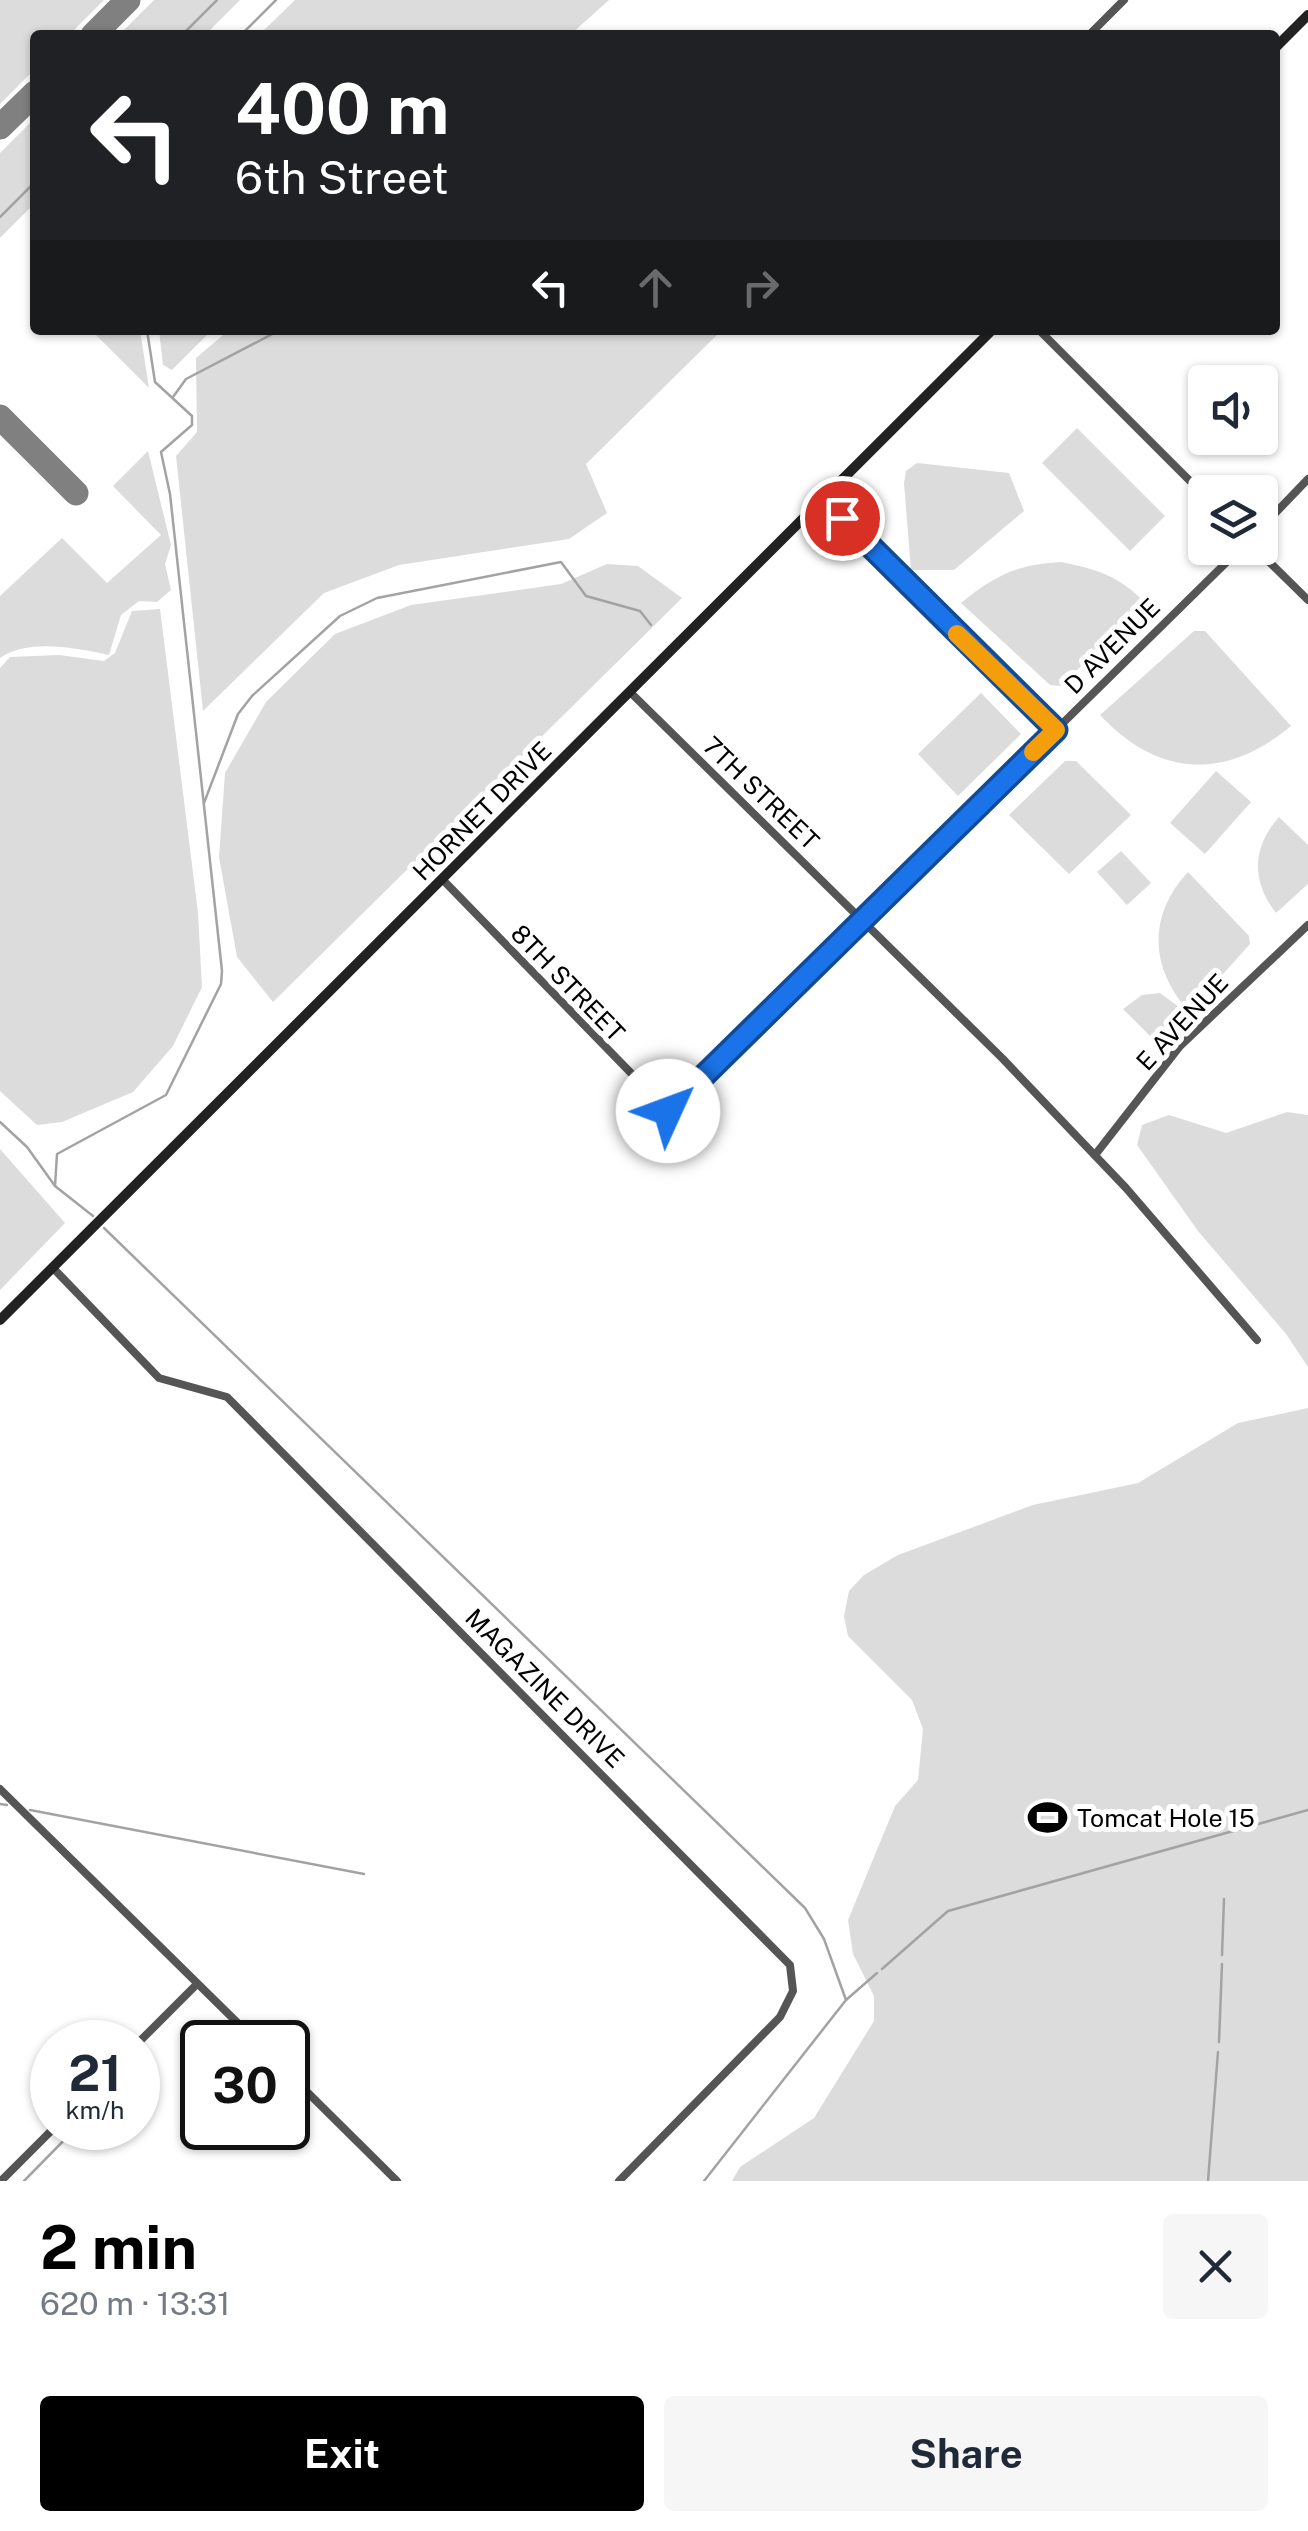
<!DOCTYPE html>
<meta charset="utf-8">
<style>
:root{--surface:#fff;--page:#f6f6f7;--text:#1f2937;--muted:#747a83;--accent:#000}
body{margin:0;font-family:"Public Sans",sans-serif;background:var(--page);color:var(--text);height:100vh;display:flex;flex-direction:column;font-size:38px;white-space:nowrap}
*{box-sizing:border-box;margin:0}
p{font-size:32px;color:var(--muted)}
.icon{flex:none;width:55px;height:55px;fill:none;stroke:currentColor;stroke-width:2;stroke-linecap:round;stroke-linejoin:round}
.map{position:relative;height:2181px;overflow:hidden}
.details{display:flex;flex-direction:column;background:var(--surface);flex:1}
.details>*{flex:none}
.banner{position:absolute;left:30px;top:30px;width:1250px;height:305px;border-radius:10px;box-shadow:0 2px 8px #0004;background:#202124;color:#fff;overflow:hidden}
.buttons{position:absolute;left:1188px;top:365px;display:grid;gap:20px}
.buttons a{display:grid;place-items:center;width:90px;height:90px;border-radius:10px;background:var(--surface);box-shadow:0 2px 8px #0004;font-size:50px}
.speed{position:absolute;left:30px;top:2020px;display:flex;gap:20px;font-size:50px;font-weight:700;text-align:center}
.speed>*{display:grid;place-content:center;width:130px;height:130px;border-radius:50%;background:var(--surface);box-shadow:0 2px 8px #0004;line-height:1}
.speed small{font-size:25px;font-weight:400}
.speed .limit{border:5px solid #111;border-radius:15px;background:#fff;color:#111}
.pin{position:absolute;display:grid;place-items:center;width:85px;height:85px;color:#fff;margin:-42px;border:5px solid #fff;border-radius:50%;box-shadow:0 2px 10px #0007}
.me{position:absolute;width:110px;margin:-55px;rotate:47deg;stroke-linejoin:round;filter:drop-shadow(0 0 8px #0008)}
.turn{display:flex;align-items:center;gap:35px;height:210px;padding:0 40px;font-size:45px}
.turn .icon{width:130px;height:130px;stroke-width:2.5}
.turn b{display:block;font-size:70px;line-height:85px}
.lanes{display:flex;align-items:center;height:95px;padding:0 40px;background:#0003;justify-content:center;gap:50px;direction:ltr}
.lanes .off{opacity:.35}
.round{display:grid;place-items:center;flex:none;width:105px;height:105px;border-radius:10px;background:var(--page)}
.summary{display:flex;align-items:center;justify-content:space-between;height:170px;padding:0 40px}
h1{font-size:60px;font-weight:700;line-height:75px;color:var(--accent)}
.primary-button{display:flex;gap:20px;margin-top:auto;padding:20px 40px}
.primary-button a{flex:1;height:115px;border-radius:10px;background:var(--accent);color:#fff;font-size:40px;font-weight:700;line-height:115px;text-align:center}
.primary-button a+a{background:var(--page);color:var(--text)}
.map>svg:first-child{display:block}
.green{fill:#dcdcdc}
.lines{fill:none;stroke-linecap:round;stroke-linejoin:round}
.stream{stroke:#a3a3a3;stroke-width:2.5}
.taxiway{stroke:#808080;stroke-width:25}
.minor{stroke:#555;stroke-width:8}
.secondary{stroke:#222;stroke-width:10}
.route-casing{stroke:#114b97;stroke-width:25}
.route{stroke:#1a73e8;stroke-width:18}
.slow{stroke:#f59e0b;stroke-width:18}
.labels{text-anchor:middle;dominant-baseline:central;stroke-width:10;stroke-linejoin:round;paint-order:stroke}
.street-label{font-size:25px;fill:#000;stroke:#fff}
.poi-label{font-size:25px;fill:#000;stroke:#fff;text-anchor:start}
</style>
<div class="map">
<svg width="1308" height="2181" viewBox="0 0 1308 2181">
<rect width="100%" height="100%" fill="#fff"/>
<g class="green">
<path d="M0,0H104L69,35H35V69L0,104Z"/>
<path d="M154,0H240L205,35H119Z"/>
<path d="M295,0H609L570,35H259Z"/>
<path d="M35,118V203L0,238V153Z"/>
<path d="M91,330H140L149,388Z"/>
<path d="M159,330H212L172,370L163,365Z"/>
<path d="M229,330H722L586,464L607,513L569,539L399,565L324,593L203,711L176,456L197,432L196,358Z"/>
<path d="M1077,428L1165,516L1130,551L1042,463Z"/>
<path d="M148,451L171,545L165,564L171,590L157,602L139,601L121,615L109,655C77,648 28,638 0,658V596L62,538L107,583L161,535L113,486Z"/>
<path d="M917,463L1009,473L1024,511L954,570H911L904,483L906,471Z"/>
<path d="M1061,562C1096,569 1120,576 1145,603L1061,686L1050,685L961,603C994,576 1018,564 1061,562Z"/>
<path d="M607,564L638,566L682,598L273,1002L237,957L219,857L225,773L266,702L335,634L411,605L561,584Z"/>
<path d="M160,609L198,913L202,987L173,1046L133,1092L62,1122L37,1125L0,1091V668L10,657L59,655L104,661L115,653L132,611Z"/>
<path d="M1194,631H1205L1291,726C1225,781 1158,777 1100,715Z"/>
<path d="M981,693L1021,734L958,796L918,754Z"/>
<path d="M1065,761H1076L1131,815L1069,874L1009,815Z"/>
<path d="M1216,771L1251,802L1205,854L1170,823Z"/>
<path d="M1279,817L1308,845V884L1276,913C1251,881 1252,847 1279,817Z"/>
<path d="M1121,851L1151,883L1127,905L1097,872Z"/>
<path d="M1188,872L1249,936L1250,944L1189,1012C1150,968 1147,916 1188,872Z"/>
<path d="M1160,993L1183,1010L1152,1038L1123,1009L1142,995Z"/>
<path d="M1287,1112L1308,1115V1367L1286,1334L1198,1231L1137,1145L1142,1125L1169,1115L1226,1133Z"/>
<path d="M0,1149L65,1223L0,1290Z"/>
<path d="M1308,1408V2181H732L740,2167L814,2118L874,2021V1996L853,1954L848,1920L895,1806L918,1780L923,1729L912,1700L848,1636L844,1616L849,1591L864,1575L898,1555L1033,1505L1138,1483L1238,1423Z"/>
</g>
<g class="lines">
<g class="stream">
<path d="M182,35L217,0"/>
<path d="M241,35L276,0"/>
<path d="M0,217L35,182"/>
<path d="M173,397L186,379L280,330"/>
<path d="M204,803L238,714L252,696L340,616L377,598L561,562L586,596L640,611L651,625"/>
<path d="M0,1122L27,1147L55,1186L93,1216"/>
<path d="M55,1186L57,1154L166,1095L221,984L222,971L170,494L161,452L192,425V416L155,382L147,330"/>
<path d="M104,1228L805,1908L824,1939L846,2000"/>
<path d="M0,1804L7,1805"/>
<path d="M30,1810L364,1874"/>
<path d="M1222,1955L1224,1899"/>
<path d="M882,1969L948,1911L1308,1810"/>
<path d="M1219,2042L1222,1964"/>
<path d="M24,2181L76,2128"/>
<path d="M704,2181L846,2000L877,1973"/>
<path d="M1208,2181L1218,2052"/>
</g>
<g class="taxiway">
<path d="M93,35L128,0"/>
<path d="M0,127L35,93"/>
<path d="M0,417L76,493"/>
</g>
<g class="minor">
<path d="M1089,35L1124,0"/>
<path d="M1039,330L1205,496"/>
<path d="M824,499L1055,731"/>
<path d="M1260,529L1308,479"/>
<path d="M1255,548L1308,600"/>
<path d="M631,693L1002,1058L1126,1188L1257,1340"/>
<path d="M442,879L668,1111L1241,548"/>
<path d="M1095,1155L1180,1046L1308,925"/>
<path d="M53,1268L159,1378L227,1397L790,1965L793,1991L780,2017L619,2181"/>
<path d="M0,1789L257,2042"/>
<path d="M138,2043L197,1984"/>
<path d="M288,2073L397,2181"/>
<path d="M1,2181L54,2128"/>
</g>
<g class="secondary">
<path d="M1275,48L1308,15"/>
<path d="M0,1320L992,330"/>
</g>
</g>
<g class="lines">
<defs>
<path id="route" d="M668,1111L1056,730L842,518"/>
</defs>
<use href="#route" class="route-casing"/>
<use href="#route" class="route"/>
<path class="slow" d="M957,634L1056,730L1033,752"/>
</g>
<defs>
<symbol id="stadium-bare" viewBox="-9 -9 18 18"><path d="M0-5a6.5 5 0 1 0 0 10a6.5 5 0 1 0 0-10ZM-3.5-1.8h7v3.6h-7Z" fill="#000" stroke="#fff" stroke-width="2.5" paint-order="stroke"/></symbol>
</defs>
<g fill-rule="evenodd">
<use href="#stadium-bare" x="1020" y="1790" width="55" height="55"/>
</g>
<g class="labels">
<g class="street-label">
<text transform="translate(1112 646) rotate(-45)">D AVENUE</text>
<text transform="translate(761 793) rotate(44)">7TH STREET</text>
<text transform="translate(482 811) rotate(-45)">HORNET DRIVE</text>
<text transform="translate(568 983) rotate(46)">8TH STREET</text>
<text transform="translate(1182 1022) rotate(-47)">E AVENUE</text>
<text transform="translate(545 1688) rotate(45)">MAGAZINE DRIVE</text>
</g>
<g class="poi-label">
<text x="1077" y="1818">Tomcat Hole 15</text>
</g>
</g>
</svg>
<div class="buttons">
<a><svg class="icon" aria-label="sound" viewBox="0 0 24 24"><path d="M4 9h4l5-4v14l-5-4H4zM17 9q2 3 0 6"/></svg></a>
<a><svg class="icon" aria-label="layers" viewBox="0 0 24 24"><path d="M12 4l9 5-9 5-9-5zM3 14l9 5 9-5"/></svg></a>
</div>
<div class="speed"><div>21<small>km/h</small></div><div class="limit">30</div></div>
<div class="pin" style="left:842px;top:518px;background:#d93025"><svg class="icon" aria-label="arrive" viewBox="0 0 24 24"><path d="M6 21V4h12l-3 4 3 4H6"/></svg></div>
<svg class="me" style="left:668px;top:1111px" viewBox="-20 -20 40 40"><circle r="19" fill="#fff"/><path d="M0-13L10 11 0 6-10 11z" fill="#1a73e8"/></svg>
<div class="banner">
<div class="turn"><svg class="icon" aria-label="left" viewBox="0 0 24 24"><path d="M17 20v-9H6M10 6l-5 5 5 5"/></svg><div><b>400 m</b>6th Street</div></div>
<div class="lanes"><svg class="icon" aria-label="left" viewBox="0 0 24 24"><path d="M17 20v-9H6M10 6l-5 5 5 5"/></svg><svg class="icon off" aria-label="ahead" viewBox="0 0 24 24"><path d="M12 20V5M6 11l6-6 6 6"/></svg><svg class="icon off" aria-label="right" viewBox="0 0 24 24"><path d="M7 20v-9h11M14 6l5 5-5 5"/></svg></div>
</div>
</div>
<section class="details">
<div class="summary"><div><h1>2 min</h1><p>620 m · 13:31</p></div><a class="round"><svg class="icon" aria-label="close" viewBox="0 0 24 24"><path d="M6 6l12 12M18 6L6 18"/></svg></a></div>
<div class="primary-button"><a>Exit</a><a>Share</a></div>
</section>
